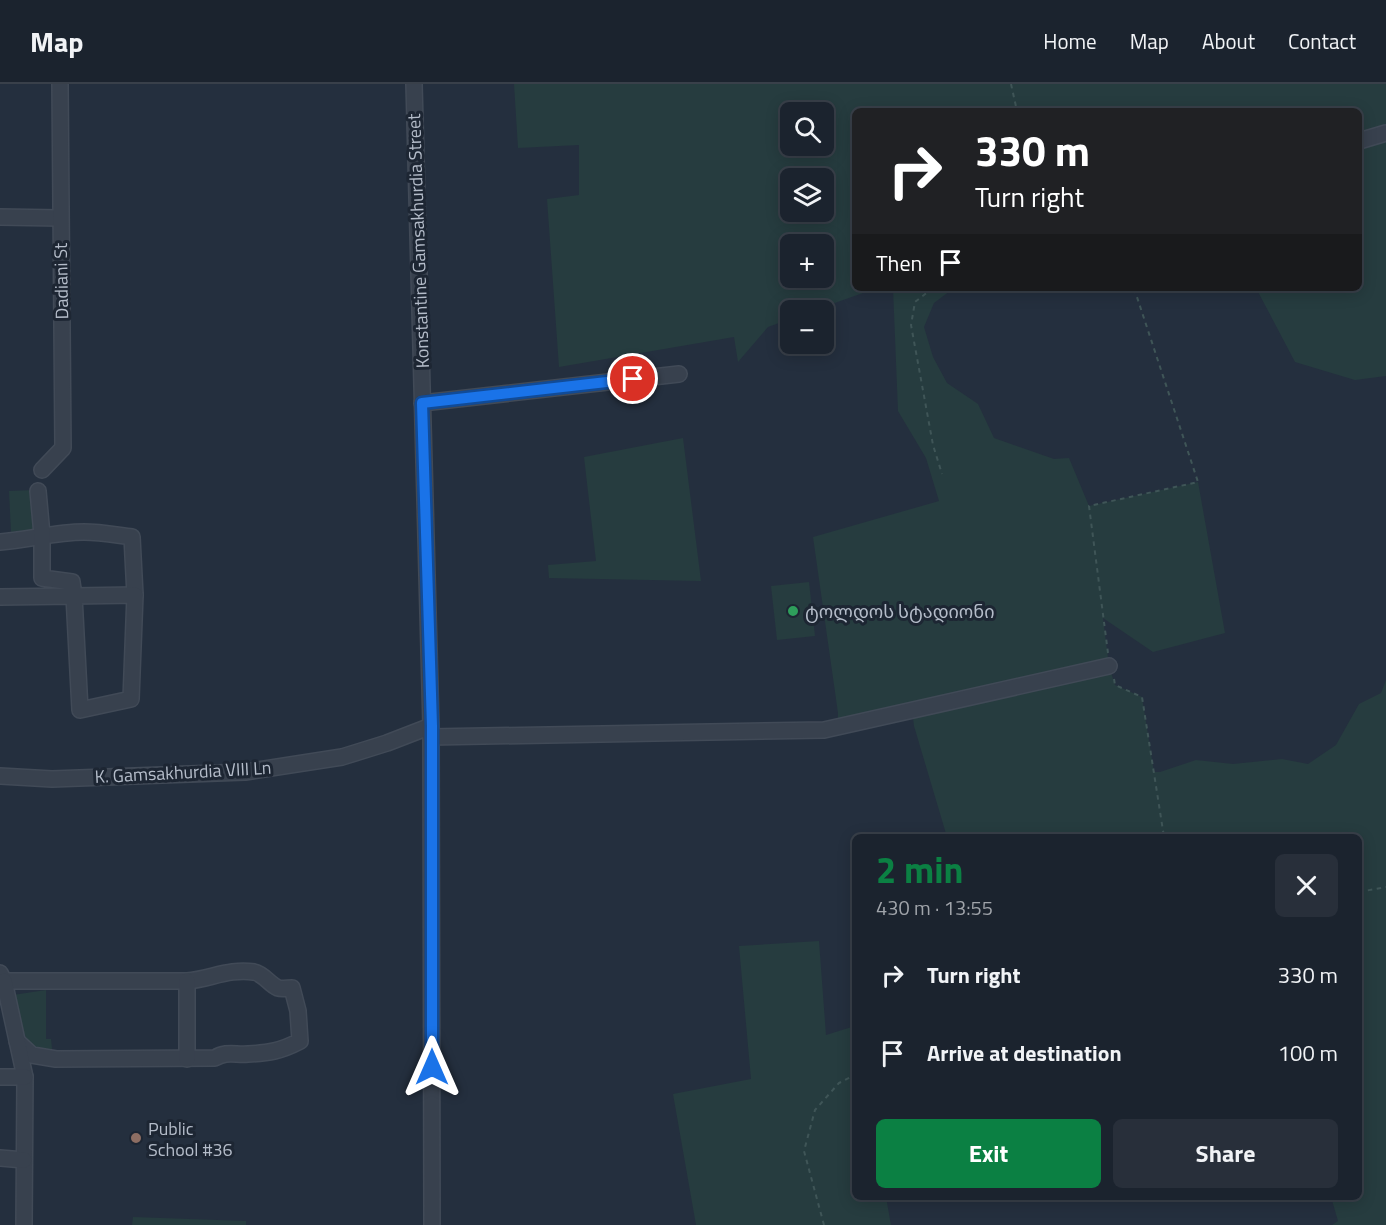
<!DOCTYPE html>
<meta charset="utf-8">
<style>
:root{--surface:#1b232e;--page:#282f3a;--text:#f1f3f6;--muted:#a0a4aa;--line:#39404a;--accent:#0b8043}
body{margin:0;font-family:"Titillium Web","Noto Sans Georgian",sans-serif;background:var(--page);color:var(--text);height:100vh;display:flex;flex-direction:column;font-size:22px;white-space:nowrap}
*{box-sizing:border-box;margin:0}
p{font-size:20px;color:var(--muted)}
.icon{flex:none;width:33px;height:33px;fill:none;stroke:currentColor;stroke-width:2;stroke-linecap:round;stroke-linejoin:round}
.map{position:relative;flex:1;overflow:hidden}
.sheet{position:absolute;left:852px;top:750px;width:510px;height:366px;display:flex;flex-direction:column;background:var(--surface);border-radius:9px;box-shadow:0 3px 15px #0003,0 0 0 2px var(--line)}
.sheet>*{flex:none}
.top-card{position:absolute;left:852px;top:24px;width:510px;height:183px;border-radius:9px;box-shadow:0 3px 15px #0003,0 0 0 2px var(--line);background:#202124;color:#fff;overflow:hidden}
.fabs{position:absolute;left:780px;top:18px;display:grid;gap:12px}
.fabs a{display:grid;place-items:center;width:54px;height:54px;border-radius:9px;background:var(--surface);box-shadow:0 3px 15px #0003,0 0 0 2px var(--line);font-size:30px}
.pin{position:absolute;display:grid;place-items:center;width:51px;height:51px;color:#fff;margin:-26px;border:3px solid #fff;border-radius:50%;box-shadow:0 2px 6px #0007}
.me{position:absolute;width:66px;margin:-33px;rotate:0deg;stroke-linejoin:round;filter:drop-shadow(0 0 4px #0008)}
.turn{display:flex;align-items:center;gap:21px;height:126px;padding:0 24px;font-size:27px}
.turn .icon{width:78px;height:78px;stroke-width:2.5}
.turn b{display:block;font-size:42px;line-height:51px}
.then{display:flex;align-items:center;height:57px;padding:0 24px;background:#0003;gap:12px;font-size:22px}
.round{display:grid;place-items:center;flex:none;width:63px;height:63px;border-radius:9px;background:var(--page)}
.summary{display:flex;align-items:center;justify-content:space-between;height:102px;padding:0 24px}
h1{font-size:36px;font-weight:700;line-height:45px;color:var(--accent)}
.cta{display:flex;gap:12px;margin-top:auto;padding:12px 24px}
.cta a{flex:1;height:69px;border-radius:9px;background:var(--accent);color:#fff;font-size:24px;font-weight:700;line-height:69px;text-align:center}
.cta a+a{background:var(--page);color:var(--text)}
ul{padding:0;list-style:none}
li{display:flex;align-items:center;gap:18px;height:78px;padding:0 24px}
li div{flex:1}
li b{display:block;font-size:22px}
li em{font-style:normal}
header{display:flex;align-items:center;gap:36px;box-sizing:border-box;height:84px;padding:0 30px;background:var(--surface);border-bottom:2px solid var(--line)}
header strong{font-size:28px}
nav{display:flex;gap:33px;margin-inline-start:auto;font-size:21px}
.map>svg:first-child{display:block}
.green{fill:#263c3f;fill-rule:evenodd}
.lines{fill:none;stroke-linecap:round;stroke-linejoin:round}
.minor-casing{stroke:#414a57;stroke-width:18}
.path{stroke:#3f5557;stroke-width:2;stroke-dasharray:4.5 4.5;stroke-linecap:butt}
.minor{stroke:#38414e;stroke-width:15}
.route-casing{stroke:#114b97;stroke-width:15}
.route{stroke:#1a73e8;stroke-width:10}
.leisure-dot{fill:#2e9e5b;stroke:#1d2633;stroke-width:2}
.education-dot{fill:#8d6e63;stroke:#1d2633;stroke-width:2}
.labels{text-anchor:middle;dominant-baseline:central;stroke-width:6;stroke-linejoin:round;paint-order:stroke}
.street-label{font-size:18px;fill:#b4bcc9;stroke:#1d2633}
.poi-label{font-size:18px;fill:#b4bcc9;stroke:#1d2633;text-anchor:start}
</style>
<header>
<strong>Map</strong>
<nav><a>Home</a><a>Map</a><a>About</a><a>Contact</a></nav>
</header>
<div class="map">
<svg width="1386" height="1141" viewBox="0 0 1386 1141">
<rect width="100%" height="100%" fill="#242f3e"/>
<g class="green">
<path d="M514,0H1386V292L1355,296L1295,278L1256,204H1359V27H855V204H877L815,226H790V235L768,243L738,278L734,253L559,283L547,115L579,111V61L518,64ZM790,28H824V62H790ZM790,94H824V128H790ZM790,160H824V194H790Z"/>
<path d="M893,204H954L934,219L924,243L933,273L947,299L978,320L994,354L1054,375L1069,374L1089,422L1198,398L1225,549L1153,568L1103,534L1109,582L1115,601L1142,613L1154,688H1160L1196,676L1233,680L1282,675L1308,680L1336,661L1359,620L1381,609L1386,596V1141H1332L1338,1137L1331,1113H1359V753H947L914,642L912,626L838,643V629L813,453L939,417L926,374L898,327Z"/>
<path d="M683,354L701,497L549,494L548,481L596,477L584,373Z"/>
<path d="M33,406L34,447L11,448L9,407Z"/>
<path d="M809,498L815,552L777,556L771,502Z"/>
<path d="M819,857L826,951L855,942V1113H886L891,1141H696L673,1010L751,995L739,862Z"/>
<path d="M46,906V955H51L52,965L32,964L23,948L13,911Z"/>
<path d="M133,1133L246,1137V1141H132Z"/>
</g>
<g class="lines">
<defs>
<g id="minor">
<path d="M414,0L431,642L432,1141"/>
<path d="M1359,57L1386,49"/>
<path d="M0,133L60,134"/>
<path d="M422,319L679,290"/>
<path d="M42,386L63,364L60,0"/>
<path d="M0,458C29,456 55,448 84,448C100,448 116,451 132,453L135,511"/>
<path d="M0,513L74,512L80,626L131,615L135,511L74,512L72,498L42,494V451L38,407"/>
<path d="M431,653L824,646L1109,582"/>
<path d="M0,692L52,695L245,688L342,673L387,659L431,642"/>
<path d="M0,889L4,897H187C210,895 230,884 254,888C264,890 269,900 278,904C281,905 288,904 292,904L298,927L300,957C281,967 269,969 248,970C235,971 226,967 215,974L56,975L32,971L17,957"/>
<path d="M4,897L25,993L24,1141"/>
<path d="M187,975V897"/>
<path d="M0,993H25"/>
<path d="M0,1074L24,1076"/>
</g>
</defs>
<use href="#minor" class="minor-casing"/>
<g class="path">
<path d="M1011,0L1017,27"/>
<path d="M933,204L915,218L911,241L933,361L942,390"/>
<path d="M1108,569L1089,422L1198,398L1134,204"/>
<path d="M1114,595L1115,601L1142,613L1164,753"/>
<path d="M1359,808L1386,803"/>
<path d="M824,1141L804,1067L815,1026L839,999L855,991"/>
</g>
<use href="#minor" class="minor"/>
</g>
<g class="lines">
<defs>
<path id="route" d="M432,983V642L422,319L633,295"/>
</defs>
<use href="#route" class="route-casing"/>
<use href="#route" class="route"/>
</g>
<circle class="leisure-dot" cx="793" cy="527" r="6"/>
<circle class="education-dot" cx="136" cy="1054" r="6"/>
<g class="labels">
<g class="street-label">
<text transform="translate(418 157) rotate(-92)">Konstantine Gamsakhurdia Street</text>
<text transform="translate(61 197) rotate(-91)">Dadiani St</text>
<text transform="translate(183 688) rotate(-3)">K. Gamsakhurdia VIII Ln</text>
</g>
<g class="poi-label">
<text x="805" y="527">ტოლდოს სტადიონი</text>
<text x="148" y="1044">Public<tspan x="148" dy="21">School #36</tspan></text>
</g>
</g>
</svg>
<div class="fabs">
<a><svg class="icon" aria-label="search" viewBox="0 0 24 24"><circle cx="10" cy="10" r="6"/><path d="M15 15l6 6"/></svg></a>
<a><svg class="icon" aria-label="layers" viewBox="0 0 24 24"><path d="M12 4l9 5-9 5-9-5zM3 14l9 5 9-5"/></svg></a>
<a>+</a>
<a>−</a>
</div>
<div class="pin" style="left:633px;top:295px;background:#d93025"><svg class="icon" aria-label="arrive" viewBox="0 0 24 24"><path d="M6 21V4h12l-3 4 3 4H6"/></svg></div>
<svg class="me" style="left:432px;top:983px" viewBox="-20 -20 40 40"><path d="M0-17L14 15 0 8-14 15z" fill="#1a73e8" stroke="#fff" stroke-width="4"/></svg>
<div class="top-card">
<div class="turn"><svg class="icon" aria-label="right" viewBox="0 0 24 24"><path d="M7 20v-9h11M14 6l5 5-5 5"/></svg><div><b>330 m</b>Turn right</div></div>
<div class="then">Then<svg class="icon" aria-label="arrive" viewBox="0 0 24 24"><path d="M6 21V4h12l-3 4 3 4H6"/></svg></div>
</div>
<section class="sheet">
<div class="summary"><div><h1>2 min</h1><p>430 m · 13:55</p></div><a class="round"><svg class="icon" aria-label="close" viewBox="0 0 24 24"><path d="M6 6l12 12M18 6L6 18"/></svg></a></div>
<ul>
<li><svg class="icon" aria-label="right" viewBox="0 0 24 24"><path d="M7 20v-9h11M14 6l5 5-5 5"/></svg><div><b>Turn right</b></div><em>330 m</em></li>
<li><svg class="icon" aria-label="arrive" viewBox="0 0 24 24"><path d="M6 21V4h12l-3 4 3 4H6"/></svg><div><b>Arrive at destination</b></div><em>100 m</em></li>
</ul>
<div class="cta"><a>Exit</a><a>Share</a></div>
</section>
</div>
